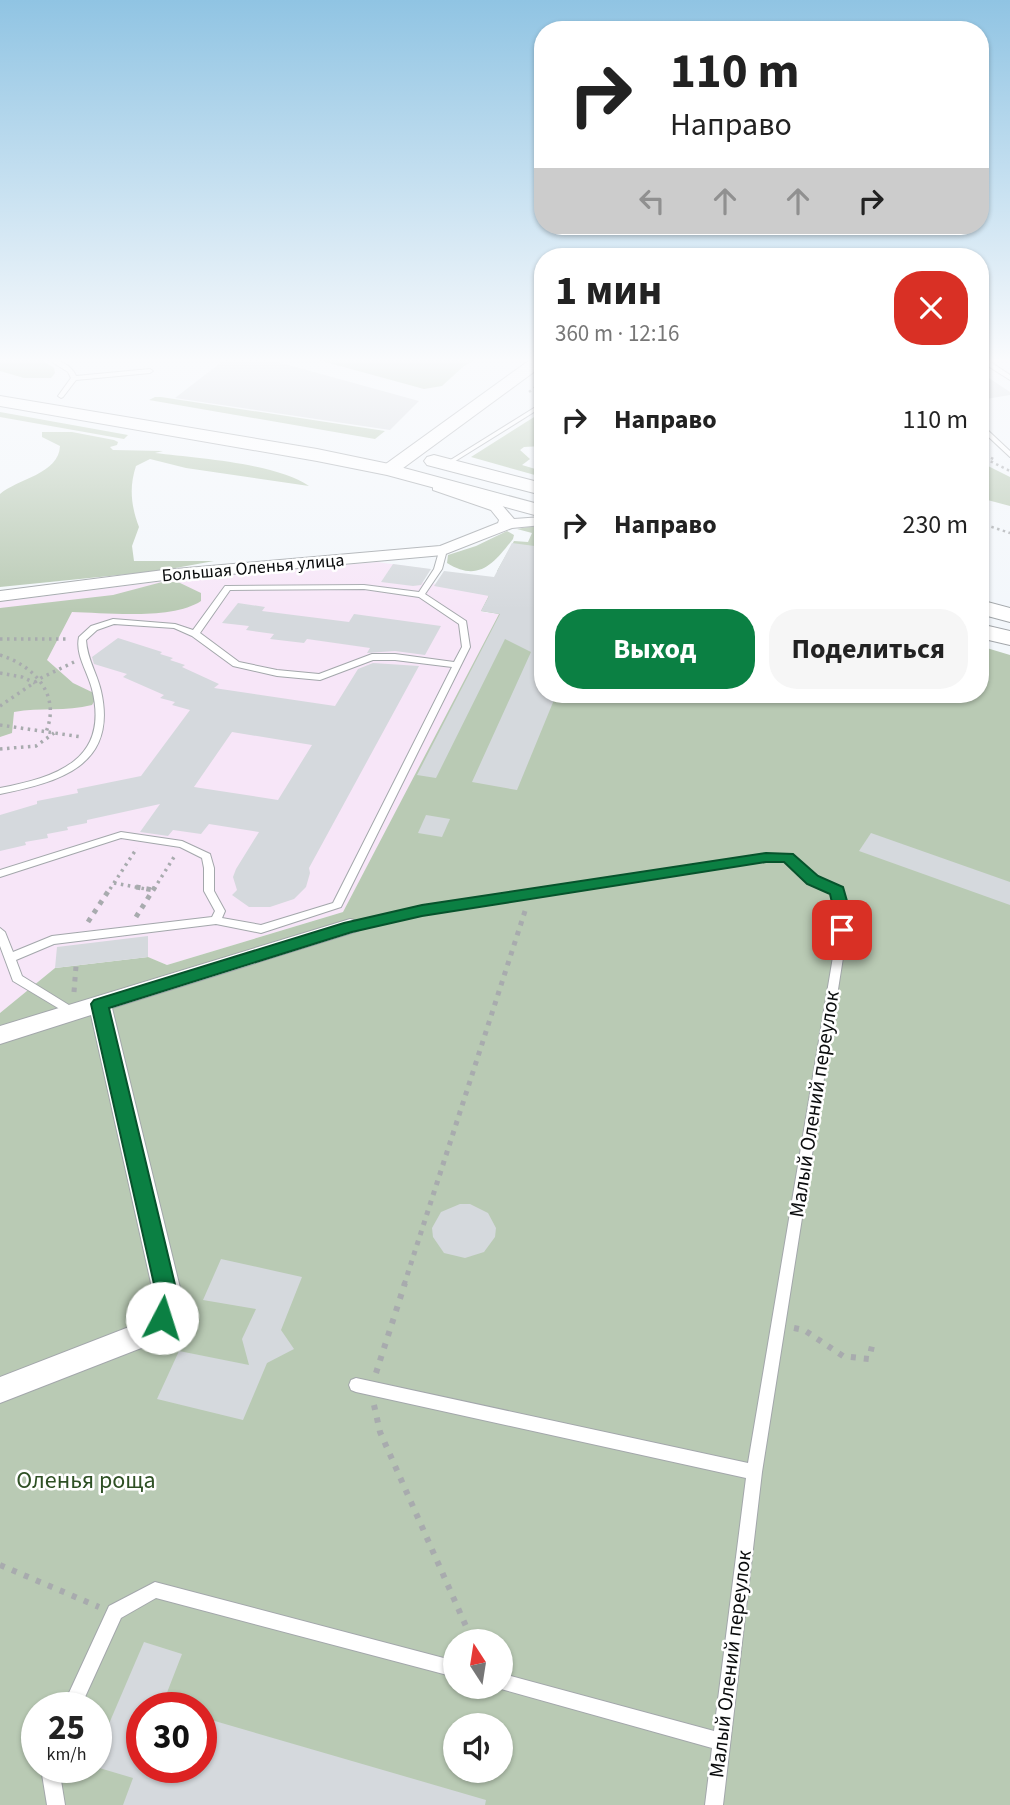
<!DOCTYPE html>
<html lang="ru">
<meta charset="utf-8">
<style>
:root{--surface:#fff;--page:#f6f6f6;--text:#222;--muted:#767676;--accent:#0b8043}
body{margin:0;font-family:"Source Sans 3",sans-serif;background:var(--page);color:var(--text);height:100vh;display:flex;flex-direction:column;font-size:26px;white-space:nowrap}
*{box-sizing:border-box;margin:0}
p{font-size:23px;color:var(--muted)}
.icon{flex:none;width:38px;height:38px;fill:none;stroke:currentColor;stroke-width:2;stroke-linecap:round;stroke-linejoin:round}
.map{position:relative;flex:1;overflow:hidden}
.details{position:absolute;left:534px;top:248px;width:455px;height:455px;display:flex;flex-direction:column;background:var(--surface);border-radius:28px;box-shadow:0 2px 5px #0004}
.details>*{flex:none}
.hud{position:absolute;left:534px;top:21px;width:455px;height:214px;border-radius:28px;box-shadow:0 2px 5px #0004;background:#fff;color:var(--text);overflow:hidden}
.needle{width:46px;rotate:348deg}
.controls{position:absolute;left:443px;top:1629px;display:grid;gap:14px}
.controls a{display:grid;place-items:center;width:70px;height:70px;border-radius:50%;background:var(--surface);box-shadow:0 2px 5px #0004;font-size:35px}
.speed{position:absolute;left:21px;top:1692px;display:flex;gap:14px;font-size:35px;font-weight:700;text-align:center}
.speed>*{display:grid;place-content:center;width:91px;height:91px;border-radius:50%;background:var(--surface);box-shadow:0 2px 5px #0004;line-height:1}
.speed small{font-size:18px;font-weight:400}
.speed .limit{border:10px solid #d22;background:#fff;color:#111}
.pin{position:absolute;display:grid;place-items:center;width:60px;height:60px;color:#fff;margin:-30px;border-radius:14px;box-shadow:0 4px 10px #0006}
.me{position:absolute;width:77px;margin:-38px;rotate:5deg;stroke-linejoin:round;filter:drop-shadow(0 0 5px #0008)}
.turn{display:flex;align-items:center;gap:24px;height:147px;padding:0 21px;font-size:32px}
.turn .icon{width:91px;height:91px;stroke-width:2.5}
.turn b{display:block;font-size:49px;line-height:60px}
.lanes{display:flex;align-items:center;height:66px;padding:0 21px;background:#0003;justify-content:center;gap:35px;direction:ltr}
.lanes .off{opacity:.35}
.round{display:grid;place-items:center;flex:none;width:74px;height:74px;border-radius:28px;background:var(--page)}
.overview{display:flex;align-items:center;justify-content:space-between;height:119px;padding:0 21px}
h1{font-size:42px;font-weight:700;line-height:52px}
.cta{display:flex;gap:14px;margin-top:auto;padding:14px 21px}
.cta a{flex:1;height:80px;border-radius:28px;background:var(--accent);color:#fff;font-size:28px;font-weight:700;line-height:80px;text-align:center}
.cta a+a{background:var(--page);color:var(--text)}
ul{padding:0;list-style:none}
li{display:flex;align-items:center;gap:21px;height:105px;padding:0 21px}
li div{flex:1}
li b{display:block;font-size:26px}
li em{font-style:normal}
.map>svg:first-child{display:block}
.medical{fill:#f7e6f8}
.green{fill:#b9cab4;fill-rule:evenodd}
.building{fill:#d5d9dd;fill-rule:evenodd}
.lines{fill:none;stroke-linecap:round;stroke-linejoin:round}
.service-casing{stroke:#a3a7ab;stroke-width:2}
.minor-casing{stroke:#a3a7ab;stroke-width:2}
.tertiary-casing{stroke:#a3a7ab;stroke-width:2}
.secondary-casing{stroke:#a3a7ab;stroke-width:2}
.path-far3{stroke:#a8abae;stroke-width:2.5;stroke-dasharray:2.5 3.5;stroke-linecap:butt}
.path-far2{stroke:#a8abae;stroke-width:3.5;stroke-dasharray:2.5 4.5;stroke-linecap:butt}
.path-far1{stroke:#a8abae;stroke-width:5;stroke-dasharray:4.5 6;stroke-linecap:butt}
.path{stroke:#a8abae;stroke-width:6;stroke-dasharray:5 8;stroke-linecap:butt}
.service{fill:#fff;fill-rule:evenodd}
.minor{fill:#fff;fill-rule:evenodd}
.tertiary{fill:#fff;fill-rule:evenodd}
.secondary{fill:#fff;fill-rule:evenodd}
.route{fill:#0b8043;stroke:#07532c;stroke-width:2}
.labels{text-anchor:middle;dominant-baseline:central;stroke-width:5;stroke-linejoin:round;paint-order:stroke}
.far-street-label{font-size:18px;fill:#0a0c0d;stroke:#fff}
.street-label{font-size:21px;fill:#0a0c0d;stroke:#fff}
.near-park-label{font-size:24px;fill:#2e5024;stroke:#fff}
</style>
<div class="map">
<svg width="1010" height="1805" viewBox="0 0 1010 1805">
<rect width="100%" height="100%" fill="#f3f7fb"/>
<path class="medical" d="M377,562L428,569L421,582L439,584L498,578L482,612L500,614L343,912L167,965L148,957L55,968L0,1013V602L172,580Z"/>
<g class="green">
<path d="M0,357H38L54,368L55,373L51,378H24L0,371Z"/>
<path d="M307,357H482L464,366L442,386L424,389Z"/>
<path d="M155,397H161L385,431L375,439L149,400Z"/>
<path d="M0,412L128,435L124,439L0,417Z"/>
<path d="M542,412V446L524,447L520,450L530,459L522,465L542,471V477L471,457Z"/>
<path d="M42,432H72L114,440L118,442L117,445L110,447L113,450L163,451L155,453C196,458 276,463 309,486L186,468L150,459L136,466C129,487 131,506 139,527L132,546L134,561H214L159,571L0,587V494C17,479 59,474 60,446L42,437Z"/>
<path d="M980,462L1010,477V506L980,498Z"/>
<path d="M528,527H542V695H980V646L1010,655V1805H0V1013L55,968L148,957L167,965L343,912L499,614L481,611L501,572L497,571L514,541L528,542L532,533L517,529ZM455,1642H500V1687H455ZM37,1708H96V1768H37ZM142,1708H201V1768H142ZM455,1726H500V1771H455Z"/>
<path d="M507,531L514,535L513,539C494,563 479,583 447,563L448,555L476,546Z"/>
<path d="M162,582H178L201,593V601C173,620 107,613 72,612L47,660L73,683L98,695L92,705C66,712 40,707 14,712L12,733L0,737V608L113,595Z"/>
</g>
<g class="building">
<path d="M228,357L263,358L419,401L390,430L175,398Z"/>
<path d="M980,372L1010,392V395L980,400Z"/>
<path d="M512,543L542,547V695H556L517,790L472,782L531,652L505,639L436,778L417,775L500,614L481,611L489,596L434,586L444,571L494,577Z"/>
<path d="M393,564L431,569L421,585L413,586L381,582Z"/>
<path d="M238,603L265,607L262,611L349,622L354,614L441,626L425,655L395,651L367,653L370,648L307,639L304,643L270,639L274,634L246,630L249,626L222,623Z"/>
<path d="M118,638L162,652L160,654L173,658L170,660L185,665L182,667L219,684L214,688L335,706L358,669L373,663L419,666L309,868L310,873L306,887L294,899L270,907H249L232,895L237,890L233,877L236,869L259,832L209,824L201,834L173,830L168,836L140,832L160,804L87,820V823L67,827L68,830L47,834L48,838L25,842L26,845L0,851V815L37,804V801L78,793L77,789L141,776L190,710L172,705L175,702L160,698L164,695L123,677L127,674L94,664L92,657ZM232,732L312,745L278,800L194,787Z"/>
<path d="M426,815L450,819L442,837L418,833Z"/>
<path d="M871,833L1010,882V905L859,851Z"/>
<path d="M148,936V957L55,968L57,947Z"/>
<path d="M460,1204H470L488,1213L496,1228L495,1237L484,1252L465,1258L444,1253L433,1237L432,1228L441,1212Z"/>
<path d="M221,1259L302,1277L281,1330L294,1349L267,1363L243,1420L157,1399L179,1351L249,1365L242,1339L256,1309L203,1300Z"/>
<path d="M144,1642L182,1654L161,1708H142V1768H201V1717L486,1800L485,1805H123L133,1778L96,1767V1754Z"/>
</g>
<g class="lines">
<defs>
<g id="service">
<path d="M44,357C55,357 72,365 76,376L150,369L153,371L150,373L76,380L63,397L61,398L58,396L71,378L68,372Z"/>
<path d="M980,357H983L1010,375V380L980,361Z"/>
<path d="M542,403V407L449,465L444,464Z"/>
<path d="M980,423L1010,451V457L980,429Z"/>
<path d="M440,548L447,550L442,569L425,594L466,621L470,647L341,907L261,933L216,924L54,944L16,960L22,976L77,1010L79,1013L77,1016L73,1017L13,981L0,946V928L5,932L13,952L52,936L212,917L215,911L204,891V868L202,858L180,847L121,838L0,877V870L121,832L182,841L210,854L214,868V891L225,911L222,918L261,925L333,903L452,667L395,660H373L320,680L277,676L233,666L192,636L174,628L114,624L97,630L86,640C87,659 97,673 101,691C118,766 59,782 0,794V788C57,777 110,760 92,689C88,672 75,655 79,637L91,626L113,619L175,624L193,630L225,586H228L364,585L419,592L434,569ZM364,589L419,597L459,624L462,647L454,662L395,654H372L319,674L277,670L239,662L200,633L230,590Z"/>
<path d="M766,854L792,856L816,878L842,889L848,915L845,945L762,1472L723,1805H705L712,1748L494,1687H500V1673L714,1731L746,1478L356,1392L351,1390L349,1385L351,1380L356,1378L748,1463L835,945L838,915L833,893L808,882L785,861L766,860L422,915L350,930L345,926L350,922L422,907Z"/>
<path d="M155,1582L455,1661V1677L156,1598L121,1618L80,1708H62L109,1606Z"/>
<path d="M41,1768H59L65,1805H47Z"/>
</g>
<g id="minor">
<path d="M438,483L501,504L514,519L542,517V525L512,528L443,555L164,580L0,601V591L164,570L440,546L498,523L499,520L491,510L433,490V484Z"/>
<path d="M350,919L358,921L361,926L358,931L112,1008L181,1292L172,1327L149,1345L0,1403V1377L129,1327L149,1311L153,1292L91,1015L0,1044V1026Z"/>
</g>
<path id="tertiary" d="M534,357H542V366L395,474H383L380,470L383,466Z"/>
<g id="secondary">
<path d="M0,396L317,449L389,464L542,505V517L387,475L317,461L0,406Z"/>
<path d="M434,455L542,483V495L427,465L424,461L427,457Z"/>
<path d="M980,600L1010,608V622L980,614Z"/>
<path d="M980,624L1010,631V645L980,638Z"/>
</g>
</defs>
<use href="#service" class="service-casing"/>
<use href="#minor" class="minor-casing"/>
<use href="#tertiary" class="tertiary-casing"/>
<use href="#secondary" class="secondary-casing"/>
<g class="path-far3">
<path d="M529,392L542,382"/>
<path d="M980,453L996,460"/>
<path d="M980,456L1010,471"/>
<path d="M980,523L1010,533"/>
</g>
<g class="path-far2">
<path d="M0,639H69"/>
<path d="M0,655C35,666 61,695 46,732"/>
<path d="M0,673L22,677L35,683"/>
<path d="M0,706L41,678L74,662"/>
<path d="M0,725L82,737"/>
<path d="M0,749L36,746L54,733"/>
<path d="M114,883L146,889"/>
<path d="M110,889L137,848"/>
<path d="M154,889L174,857"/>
</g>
<g class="path-far1">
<path d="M136,887L153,890"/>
<path d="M136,917L155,887"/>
<path d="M88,922L111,887"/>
<path d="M74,992L76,966"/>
<path d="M404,1285L526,908"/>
</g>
<g class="path">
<path d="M794,1328L804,1330L843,1356L869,1359L872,1346"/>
<path d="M376,1373L405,1283"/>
<path d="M374,1405L380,1432L473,1642"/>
<path d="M0,1565L99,1607"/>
</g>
<use href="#service" class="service"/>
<use href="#minor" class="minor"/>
<use href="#tertiary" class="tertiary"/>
<use href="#secondary" class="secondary"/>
</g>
<linearGradient id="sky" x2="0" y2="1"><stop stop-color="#90c4e3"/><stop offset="0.59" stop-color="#fafbfd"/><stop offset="1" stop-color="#fafbfd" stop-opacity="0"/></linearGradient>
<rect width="1010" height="610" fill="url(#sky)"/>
<path class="route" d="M766,853L793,854L818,876L843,887L851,915L848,934L842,936L834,930L835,915L830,894L807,884L784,862H766L422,916L352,932L109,1008L177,1293L169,1325L162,1327L154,1325L151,1318L156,1293L91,1004L94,1000L344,923L422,905Z"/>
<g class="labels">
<g class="far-street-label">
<text transform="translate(253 568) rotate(-5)">Большая Оленья улица</text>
</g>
<g class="street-label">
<text transform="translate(814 1104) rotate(-81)">Малый Олений переулок</text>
<text transform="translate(730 1664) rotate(-83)">Малый Олений переулок</text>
</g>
<g class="near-park-label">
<text x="86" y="1480">Оленья роща</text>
</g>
</g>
</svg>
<div class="controls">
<a><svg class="needle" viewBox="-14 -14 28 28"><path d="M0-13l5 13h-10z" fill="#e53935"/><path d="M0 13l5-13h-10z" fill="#767676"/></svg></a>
<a><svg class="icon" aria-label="sound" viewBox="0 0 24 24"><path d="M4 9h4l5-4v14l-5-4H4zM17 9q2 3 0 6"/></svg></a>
</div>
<div class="speed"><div>25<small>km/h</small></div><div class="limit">30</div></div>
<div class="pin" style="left:842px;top:930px;background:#d93025"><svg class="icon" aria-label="arrive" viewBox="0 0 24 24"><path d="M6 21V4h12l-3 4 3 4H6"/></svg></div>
<svg class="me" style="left:162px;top:1318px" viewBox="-20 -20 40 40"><circle r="19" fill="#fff"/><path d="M0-13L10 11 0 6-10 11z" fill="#0b8043"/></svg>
<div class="hud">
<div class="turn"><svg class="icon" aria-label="right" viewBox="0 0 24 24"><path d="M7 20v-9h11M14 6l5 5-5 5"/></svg><div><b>110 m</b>Направо</div></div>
<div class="lanes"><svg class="icon off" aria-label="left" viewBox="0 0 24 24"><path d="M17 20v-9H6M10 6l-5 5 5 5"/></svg><svg class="icon off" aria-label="ahead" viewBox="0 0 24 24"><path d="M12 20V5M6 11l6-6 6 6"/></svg><svg class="icon off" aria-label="ahead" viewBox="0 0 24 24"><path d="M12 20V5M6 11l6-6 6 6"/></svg><svg class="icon" aria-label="right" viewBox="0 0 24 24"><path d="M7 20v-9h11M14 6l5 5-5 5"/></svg></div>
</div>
<section class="details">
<div class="overview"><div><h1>1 мин</h1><p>360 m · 12:16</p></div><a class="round" style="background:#d93025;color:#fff"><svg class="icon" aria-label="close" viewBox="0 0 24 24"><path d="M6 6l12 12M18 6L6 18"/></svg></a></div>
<ul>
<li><svg class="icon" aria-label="right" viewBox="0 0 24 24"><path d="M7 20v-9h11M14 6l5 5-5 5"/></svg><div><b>Направо</b></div><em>110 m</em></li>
<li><svg class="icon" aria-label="right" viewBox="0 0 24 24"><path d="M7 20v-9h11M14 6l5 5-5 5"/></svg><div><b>Направо</b></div><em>230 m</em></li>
</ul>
<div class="cta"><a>Выход</a><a>Поделиться</a></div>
</section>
</div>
